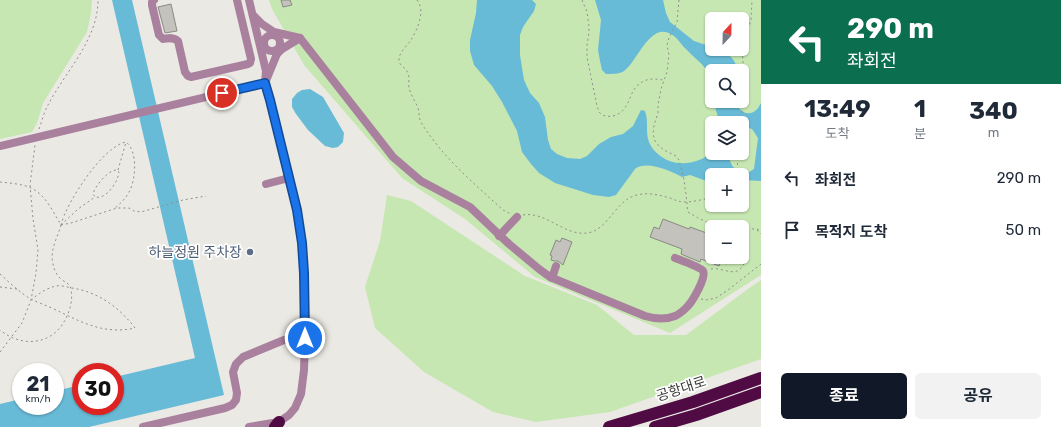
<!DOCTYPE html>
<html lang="ko">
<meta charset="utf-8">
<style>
:root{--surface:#fff;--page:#f2f2f3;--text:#1f2937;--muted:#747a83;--accent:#111827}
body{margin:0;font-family:Rubik,"Noto Sans KR",sans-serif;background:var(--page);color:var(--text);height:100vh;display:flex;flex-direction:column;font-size:15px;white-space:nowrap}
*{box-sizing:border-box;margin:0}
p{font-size:13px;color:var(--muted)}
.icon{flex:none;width:22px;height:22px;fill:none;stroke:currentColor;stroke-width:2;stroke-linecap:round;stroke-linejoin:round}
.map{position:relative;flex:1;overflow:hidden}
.drawer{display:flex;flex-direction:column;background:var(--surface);width:300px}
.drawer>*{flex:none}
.banner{background:#0b6e4f;color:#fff;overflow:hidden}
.needle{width:26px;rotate:22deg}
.tools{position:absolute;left:705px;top:12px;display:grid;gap:8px}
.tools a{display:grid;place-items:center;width:44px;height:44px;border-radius:6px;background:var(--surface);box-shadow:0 1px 3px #0004;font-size:20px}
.speed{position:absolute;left:12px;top:363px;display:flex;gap:8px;font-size:20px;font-weight:700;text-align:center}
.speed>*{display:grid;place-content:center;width:52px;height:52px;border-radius:50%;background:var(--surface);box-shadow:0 1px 3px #0004;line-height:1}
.speed small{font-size:10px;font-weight:400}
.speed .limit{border:6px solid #d22;background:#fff;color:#111}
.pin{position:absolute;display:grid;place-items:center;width:34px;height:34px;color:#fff;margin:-17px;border:2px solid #fff;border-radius:50%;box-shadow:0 1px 4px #0007}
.me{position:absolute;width:44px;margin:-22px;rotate:0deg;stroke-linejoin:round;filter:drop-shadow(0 0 3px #0008)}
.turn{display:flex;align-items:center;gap:14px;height:84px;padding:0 20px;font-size:18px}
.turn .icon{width:52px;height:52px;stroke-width:2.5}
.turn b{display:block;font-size:28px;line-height:34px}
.eta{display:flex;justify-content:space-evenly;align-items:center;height:68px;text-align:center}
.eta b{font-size:24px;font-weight:700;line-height:28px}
.cta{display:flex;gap:8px;margin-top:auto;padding:8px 20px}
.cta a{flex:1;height:46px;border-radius:6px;background:var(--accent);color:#fff;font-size:16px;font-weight:700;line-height:46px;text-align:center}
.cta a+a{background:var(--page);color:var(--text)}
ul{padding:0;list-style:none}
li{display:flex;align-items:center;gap:12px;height:52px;padding:0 20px}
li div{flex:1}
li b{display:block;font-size:15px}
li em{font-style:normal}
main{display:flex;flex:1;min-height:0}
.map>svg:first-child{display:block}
.green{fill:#c7e7b2;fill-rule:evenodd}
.water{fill:#68bbd7}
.building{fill:#c3c2bc;stroke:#8a8984}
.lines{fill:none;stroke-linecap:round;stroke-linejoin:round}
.path{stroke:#8f8e8a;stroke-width:1;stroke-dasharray:2 3;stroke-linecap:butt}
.minor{stroke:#aa809f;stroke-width:8}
.highway{stroke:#500b45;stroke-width:12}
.route-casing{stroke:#114b97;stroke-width:10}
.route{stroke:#1a73e8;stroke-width:7}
.service-dot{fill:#5c6f8a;stroke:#fff;stroke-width:1.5}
.labels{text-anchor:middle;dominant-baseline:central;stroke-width:3.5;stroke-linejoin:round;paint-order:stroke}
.service-label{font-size:14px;fill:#4e5e75;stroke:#fff;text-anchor:end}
.street-label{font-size:14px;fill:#3a3937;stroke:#fff}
</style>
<main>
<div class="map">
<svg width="761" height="427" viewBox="0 0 761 427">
<rect width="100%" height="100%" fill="#eae9e3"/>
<g class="green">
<path d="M0,0H92L91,13L87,32L43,103L37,123L32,132L0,139Z"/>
<path d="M269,0H761V275L670,333L535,277L465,219L402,178L304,65L272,9ZM712,19H742V49H712ZM712,71H742V101H712ZM712,123H742V153H712ZM712,175H742V205H712ZM712,227H742V257H712Z"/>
<path d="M387,195L411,201L525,276L597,305L634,335H686L752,286L761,280V359L610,412L536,422L493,412L424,372L375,328L365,287L380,241Z"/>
</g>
<g class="water">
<path d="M112,0H132L224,395L89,427H0V404L21,399V406H55V391L81,385V406H115V377L195,358Z"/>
<path d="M477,0H532L536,4L534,11L523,27L520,35V55L524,80L530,93L539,103L545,117L548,140L551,149L557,154L567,158L580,159L587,156L599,144L611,137L623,134L633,126L641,110L645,111C649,122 645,132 649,142C651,147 654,151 658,154C673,168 698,165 712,152V153H731L730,161L733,167L742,172H749L754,169L758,138L752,129L745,127L742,128V123H719L718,117L713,101H736C737,110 747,117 755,111C758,109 759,106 761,103V181L742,180V175H712V183L690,175L682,177C671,171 646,160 635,169L616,195L609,197L593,195L555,183L539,173L531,164L522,152L517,131L502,102L492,86L474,65L470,51V40L476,13Z"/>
<path d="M595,0H663L666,13L670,22L694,41L712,47V49C724,49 737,58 737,71H712V87C709,66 700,64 687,50C682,46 679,40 674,36C651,18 638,61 624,71C620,74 612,74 606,74L602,70L600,61L598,50L601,20Z"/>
<path d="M310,89L323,97L344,133L343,142L338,147L333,148L325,146L308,130L296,114L292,107V99L297,93L302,90Z"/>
</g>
<g class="building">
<path d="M281,0H290L292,5L283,7Z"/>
<path d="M171,4L177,31L165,33L158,7Z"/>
<path d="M663,219L689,229L690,227L712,235V257H730L727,264L721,261L719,266L701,259L700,262L681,254L682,249L650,237L654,227L659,229Z"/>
<path d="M562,238L572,242L563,265L558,261H554L551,260L552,256L550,255L556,240L560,242Z"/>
</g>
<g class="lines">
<g class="path">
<path d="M417,0C426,11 417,30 411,40C407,46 398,53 399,61C400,66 406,68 408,73C410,77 408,83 409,88C411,95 415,101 418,108C419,112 419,116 420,120C423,127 429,134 434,141C453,166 479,188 503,210L511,214"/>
<path d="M582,0L587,12L589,26V33L587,45V57L597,106C598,108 598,110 599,112C606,120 619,116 624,109C632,99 630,88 644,81C650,78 657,79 663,80"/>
<path d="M679,0L677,22L669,38L667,45L669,55L667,72L661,89L658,105V113L654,125L653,134L655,141L659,146L664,150L676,156L679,160L684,180L687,202V206L688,212L698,218L718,227"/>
<path d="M741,123L744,92V76L742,47L751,20L752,0"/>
<path d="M39,129C42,121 44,112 48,105C65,72 98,40 98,0"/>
<path d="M118,170L126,142"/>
<path d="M737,175L738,153"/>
<path d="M0,182C9,183 23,184 31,188C46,195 53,212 61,225C58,236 52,246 52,258C53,266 55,274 61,279C66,283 71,284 71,290C73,300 70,311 65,320C56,338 36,346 16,339C10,337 5,334 0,330"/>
<path d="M523,215C546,211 564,236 587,233C608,231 615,200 637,195C648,192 659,195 670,198C675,200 679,202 685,202C694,202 703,199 712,198"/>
<path d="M61,225C66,203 103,146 126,142C138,151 136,180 129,192C126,198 121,203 115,208"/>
<path d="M61,225L71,223L117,208H129L134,211L141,212L183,200L206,196"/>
<path d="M61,225L78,209L95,197L93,194C95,186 109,169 117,170L119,172C118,182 106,200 95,197"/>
<path d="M742,229H757L761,231"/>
<path d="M757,230L761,234"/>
<path d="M711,269C719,267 730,274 737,271C745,268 750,251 742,246"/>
<path d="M0,274C9,282 18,291 29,298C36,302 45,305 54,309C81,322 104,335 135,328C119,307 98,292 72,288C67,287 61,285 56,286C47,288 40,293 32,299"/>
<path d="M0,287L17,289"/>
<path d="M701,299L706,300L716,298L728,290L761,264"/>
<path d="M0,352L22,323L31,300L36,273L38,250L33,219L30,185L35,145"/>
</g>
<g class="minor">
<path d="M154,0L152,2V5L159,35L163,39C169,38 174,37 178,41L185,72L188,76L191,77L248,64L250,63L251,59L237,0"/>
<path d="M249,0L266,71L265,83L270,100L297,210L302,243L304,273L305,338L304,370L301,394L295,408L289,415L279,422L249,427"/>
<path d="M253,15L262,24L274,32L300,38L393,157L421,181L470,207L509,244L539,269L550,277L645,316C655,319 665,320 675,316C680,314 684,310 687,307C692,302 707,277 703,271C700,267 680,260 675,258"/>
<circle cx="272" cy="43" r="8"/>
<path d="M0,146L265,83L277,54L282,49L300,38"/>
<path d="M266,184L289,178"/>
<path d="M499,236L517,217"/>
<path d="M552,278L556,266"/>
<path d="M143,427L225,408L232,405L236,400L237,393L233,372L236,364L243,357L284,340L305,338"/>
</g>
<g class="highway">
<path d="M275,427L279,422"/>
<path d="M609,427L693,402L761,378"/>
<path d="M655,427L696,415L761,392"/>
</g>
</g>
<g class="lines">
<defs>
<path id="route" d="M222,93L265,83L270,100L297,210L302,243L304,273L305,338"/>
</defs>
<use href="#route" class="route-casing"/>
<use href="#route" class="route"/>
</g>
<circle class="service-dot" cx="250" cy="252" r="4"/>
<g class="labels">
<g class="service-label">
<text x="242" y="252">하늘정원 주차장</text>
</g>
<g class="street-label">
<text transform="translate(681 389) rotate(-18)">공항대로</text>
</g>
</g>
</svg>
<div class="tools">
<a><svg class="needle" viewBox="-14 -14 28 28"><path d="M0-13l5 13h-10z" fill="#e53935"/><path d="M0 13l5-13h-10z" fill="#747a83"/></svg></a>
<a><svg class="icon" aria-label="search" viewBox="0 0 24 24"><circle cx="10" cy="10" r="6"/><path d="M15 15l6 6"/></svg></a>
<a><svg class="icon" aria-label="layers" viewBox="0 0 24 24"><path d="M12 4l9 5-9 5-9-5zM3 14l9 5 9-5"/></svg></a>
<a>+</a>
<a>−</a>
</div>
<div class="speed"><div>21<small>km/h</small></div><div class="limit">30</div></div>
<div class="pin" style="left:222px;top:93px;background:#d93025"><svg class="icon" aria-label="arrive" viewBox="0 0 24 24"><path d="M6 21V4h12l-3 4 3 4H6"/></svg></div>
<svg class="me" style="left:305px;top:338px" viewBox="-20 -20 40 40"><circle r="17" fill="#1a73e8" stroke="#fff" stroke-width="3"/><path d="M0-11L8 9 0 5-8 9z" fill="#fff"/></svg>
</div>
<section class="drawer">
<div class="banner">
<div class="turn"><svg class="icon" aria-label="left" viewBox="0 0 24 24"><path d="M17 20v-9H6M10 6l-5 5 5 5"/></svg><div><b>290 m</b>좌회전</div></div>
</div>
<div class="eta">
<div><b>13:49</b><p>도착</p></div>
<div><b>1</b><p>분</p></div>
<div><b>340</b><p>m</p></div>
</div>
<ul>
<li><svg class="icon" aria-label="left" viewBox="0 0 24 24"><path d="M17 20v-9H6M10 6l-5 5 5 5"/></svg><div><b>좌회전</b></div><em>290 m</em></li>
<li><svg class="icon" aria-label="arrive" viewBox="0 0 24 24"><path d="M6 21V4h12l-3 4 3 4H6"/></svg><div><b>목적지 도착</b></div><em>50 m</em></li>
</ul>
<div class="cta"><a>종료</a><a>공유</a></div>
</section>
</main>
